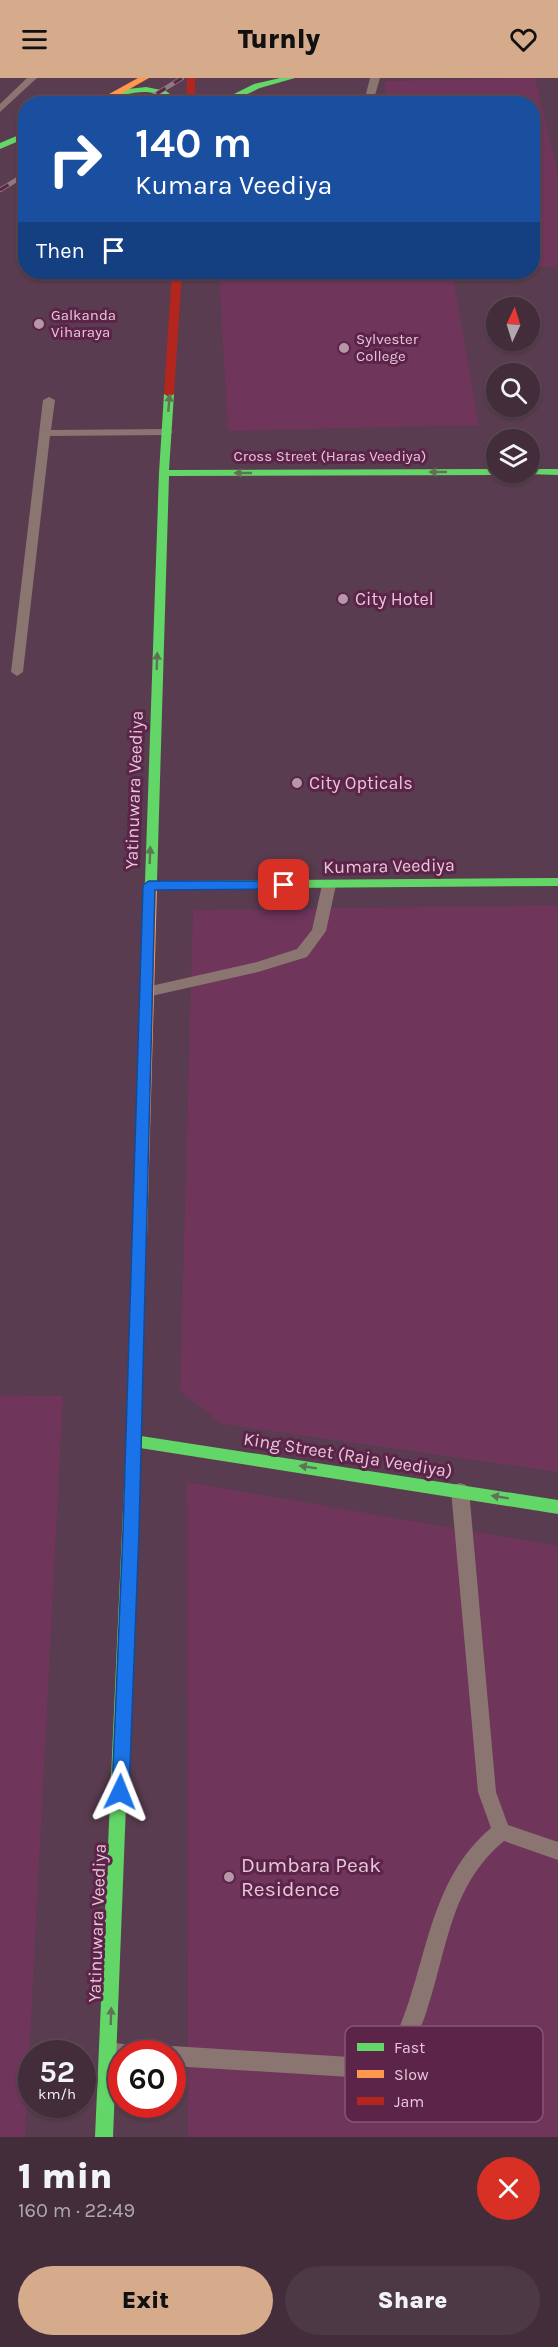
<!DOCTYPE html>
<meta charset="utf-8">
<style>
:root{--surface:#432d3b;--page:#4d3946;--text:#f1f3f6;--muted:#afa8af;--line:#5b4955;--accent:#d6ab8b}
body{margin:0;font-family:Karla,sans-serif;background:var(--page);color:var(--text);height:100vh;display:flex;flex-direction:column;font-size:22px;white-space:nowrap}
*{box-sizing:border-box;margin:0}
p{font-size:20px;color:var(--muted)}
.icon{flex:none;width:33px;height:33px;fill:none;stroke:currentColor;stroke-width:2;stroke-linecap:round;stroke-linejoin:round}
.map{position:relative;height:2059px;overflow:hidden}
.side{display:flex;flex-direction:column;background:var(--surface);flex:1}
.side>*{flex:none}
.guide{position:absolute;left:18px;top:18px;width:522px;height:183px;border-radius:24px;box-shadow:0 2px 4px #0004,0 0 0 2px var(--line);background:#1a4fa0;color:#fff;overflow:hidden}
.needle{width:39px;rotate:4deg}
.buttons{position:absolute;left:486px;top:219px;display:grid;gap:12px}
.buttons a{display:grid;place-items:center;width:54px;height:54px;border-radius:50%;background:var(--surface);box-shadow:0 2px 4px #0004,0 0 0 2px var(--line);font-size:30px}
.speed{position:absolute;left:18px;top:1962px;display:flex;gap:12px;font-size:30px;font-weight:700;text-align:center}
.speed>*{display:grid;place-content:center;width:78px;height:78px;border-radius:50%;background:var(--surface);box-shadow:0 2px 4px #0004,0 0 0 2px var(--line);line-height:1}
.speed small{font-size:15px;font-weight:400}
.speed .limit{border:9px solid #d22;background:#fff;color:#111}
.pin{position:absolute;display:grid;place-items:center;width:51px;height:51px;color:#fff;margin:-26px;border-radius:12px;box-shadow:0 3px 9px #0006}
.me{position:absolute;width:66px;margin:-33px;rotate:2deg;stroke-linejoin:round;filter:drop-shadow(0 0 4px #0008)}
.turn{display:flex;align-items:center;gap:21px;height:126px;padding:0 18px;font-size:27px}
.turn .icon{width:78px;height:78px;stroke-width:2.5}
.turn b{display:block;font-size:42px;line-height:51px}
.then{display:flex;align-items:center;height:57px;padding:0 18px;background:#0003;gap:12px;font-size:22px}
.round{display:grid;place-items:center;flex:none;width:63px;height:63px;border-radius:32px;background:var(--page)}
.overview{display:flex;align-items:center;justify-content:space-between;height:102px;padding:0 18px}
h1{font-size:36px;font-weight:800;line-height:45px}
.button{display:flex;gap:12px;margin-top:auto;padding:12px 18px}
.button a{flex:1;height:69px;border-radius:36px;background:var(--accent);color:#111;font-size:24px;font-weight:800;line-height:69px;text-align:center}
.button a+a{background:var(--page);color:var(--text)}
header{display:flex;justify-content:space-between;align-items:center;height:78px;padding:0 18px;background:var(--accent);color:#111;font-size:27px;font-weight:800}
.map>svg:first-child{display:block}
.built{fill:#6f355b}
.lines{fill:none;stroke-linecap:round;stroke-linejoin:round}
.lane{fill:#8b7570;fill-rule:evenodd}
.fast{fill:#63d668;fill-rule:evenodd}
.slow{fill:#ff974d;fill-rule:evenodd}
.jam{fill:#b3261e;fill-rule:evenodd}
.rail-casing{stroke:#8f797d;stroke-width:4.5}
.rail{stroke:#5b2448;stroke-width:3;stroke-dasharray:10;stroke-linecap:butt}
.oneway{fill:#5f7456}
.route{fill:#1a73e8;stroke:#114b97;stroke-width:1.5}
.poi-dot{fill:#b696a9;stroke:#5b2448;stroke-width:2}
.labels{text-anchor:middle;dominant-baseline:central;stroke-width:6;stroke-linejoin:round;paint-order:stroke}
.far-poi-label{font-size:15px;fill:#e8c6da;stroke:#5b2448;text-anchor:start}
.far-street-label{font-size:15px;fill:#e8c6da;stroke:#5b2448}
.poi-label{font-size:18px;fill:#e8c6da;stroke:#5b2448;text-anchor:start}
.street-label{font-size:18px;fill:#e8c6da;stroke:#5b2448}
.near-poi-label{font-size:21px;fill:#e8c6da;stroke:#5b2448;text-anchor:start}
.key{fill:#5b2448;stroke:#855574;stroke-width:1.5}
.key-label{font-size:16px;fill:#e8c6da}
</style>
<header><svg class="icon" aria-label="menu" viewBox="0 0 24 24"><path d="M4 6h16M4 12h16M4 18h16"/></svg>Turnly<svg class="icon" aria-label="heart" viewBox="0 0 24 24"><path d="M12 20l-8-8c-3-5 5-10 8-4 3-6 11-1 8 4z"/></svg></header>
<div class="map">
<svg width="558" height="2059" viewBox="0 0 558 2059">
<rect width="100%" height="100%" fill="#593c4f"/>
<g class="built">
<path d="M535,0L558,97V189H533L532,26L388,25L384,3Z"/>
<path d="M219,194H452L479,347L228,353Z"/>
<path d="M558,827V1394L222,1346L180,1313L193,832Z"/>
<path d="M0,1317L63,1318L25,2059H0Z"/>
<path d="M187,1404L558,1468V2059H188Z"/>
</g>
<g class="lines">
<g class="lane">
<path d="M27,0H37L0,34V26Z"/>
<path d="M370,0H380L375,17L363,25L253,26L250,23L255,20L361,19L366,16Z"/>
<path d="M49,319L55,322L51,352L167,351L173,354L167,357L50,358L23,594L17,598L11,594L43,322Z"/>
<path d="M329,802L336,807L326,853L307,879L258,894L147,919L142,918L140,914L142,910L257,884L297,871L312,852L322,807Z"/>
<path d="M460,1405L466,1407L469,1412L496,1714L508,1747L558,1764V1782L504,1763C450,1808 448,1869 427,1932C421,1951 412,1969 403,1987L366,2000L172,1988V1976H163L165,1971L172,1968L366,1980L389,1972C428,1899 423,1807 491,1750L478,1714L451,1412L454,1407Z"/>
<path d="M110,1964L142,1969L145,1976H122V1985L103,1981L100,1974L103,1967Z"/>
</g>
<g class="fast">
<path d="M280,0H295L260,10L226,26H214L254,6Z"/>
<path d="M146,9L166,13L183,26C170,26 168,19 157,16C141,11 124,17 109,21L105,18L128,11Z"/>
<path d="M26,54V60L0,71V65Z"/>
<path d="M169,313L174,316L169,392L496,391V394H501L496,397L169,398L157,803L558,800V808L157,811L151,815L147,814L143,807L145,804L159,395L164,316Z"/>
<path d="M530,391H558V397L526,396L525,394H530Z"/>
<path d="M135,1313L140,1315L142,1319L141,1358L558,1422V1436L140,1370L113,2059H95L128,1319L130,1315Z"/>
</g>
<g class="slow">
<path d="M138,0H149L103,26H91Z"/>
<path d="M151,807L157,811L147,1160L145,1164H135L133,1160L145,811Z"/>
</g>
<g class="jam">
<rect x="187" y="0" width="8" height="26"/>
<path d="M172,194H182L174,316L169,319L164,316Z"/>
<path d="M140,1155L145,1156L147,1160L142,1319L140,1323L135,1325L130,1323L128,1319L133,1160L135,1156Z"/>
</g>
<defs>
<g id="rail">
<path d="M140,26L182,0"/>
<path d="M0,112L26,96"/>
</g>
</defs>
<use href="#rail" class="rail-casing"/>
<use href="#rail" class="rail"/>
</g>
<defs><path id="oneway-solid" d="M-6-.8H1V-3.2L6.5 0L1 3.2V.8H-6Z" transform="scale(1.5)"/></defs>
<g class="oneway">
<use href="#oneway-solid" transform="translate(169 325) rotate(-85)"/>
<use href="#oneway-solid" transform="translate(438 394) rotate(180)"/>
<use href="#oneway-solid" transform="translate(243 395) rotate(180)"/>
<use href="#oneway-solid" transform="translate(157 583) rotate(-88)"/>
<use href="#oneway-solid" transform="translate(150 777) rotate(-88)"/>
<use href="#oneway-solid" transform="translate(308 1389) rotate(-171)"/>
<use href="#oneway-solid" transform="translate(500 1419) rotate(-171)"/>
<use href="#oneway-solid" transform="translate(111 1938) rotate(-88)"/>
</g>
<path class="route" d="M149,803H284L290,807L284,811L155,812L139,1453L129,1714L126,1719L120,1721L114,1719L112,1714L123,1453L143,807Z"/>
<g class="poi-dot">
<circle cx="39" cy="246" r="6"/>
<circle cx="344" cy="270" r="6"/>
<circle cx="343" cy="521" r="6"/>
<circle cx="297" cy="705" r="6"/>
<circle cx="229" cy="1799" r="6"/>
</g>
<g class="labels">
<g class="far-poi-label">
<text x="51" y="237">Galkanda<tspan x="51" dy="17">Viharaya</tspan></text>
<text x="356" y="261">Sylvester<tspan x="356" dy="17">College</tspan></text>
</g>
<g class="far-street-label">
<text x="330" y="378">Cross Street (Haras Veediya)</text>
</g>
<g class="poi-label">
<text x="355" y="521">City Hotel</text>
<text x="309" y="705">City Opticals</text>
</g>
<g class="street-label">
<text transform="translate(134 712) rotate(-88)">Yatinuwara Veediya</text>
<text transform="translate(389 788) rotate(-1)">Kumara Veediya</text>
<text transform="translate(348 1377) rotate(9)">King Street (Raja Veediya)</text>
<text transform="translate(97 1845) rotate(-88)">Yatinuwara Veediya</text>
</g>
<g class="near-poi-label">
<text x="241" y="1787">Dumbara Peak<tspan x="241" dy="24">Residence</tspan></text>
</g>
</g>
<rect x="345" y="1948" width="198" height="96" rx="9" class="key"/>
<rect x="357" y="1965" width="27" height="8" fill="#63d668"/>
<rect x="357" y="1992" width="27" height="8" fill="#ff974d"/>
<rect x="357" y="2019" width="27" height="8" fill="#b3261e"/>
<g class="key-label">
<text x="394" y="1975">Fast</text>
<text x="394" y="2002">Slow</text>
<text x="394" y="2029">Jam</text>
</g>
</svg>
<div class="buttons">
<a><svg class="needle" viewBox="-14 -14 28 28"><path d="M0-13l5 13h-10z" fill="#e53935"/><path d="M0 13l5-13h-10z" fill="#afa8af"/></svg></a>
<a><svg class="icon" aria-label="search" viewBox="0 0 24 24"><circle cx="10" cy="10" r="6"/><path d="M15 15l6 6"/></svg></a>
<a><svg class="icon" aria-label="layers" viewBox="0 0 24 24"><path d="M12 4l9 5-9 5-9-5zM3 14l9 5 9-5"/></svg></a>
</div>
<div class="speed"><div>52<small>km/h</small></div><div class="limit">60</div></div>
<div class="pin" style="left:284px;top:807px;background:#d93025"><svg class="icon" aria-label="arrive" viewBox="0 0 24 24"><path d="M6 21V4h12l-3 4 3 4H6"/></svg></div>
<svg class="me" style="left:120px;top:1714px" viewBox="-20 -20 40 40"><path d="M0-17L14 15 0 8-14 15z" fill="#1a73e8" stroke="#fff" stroke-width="4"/></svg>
<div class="guide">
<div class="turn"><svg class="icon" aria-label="right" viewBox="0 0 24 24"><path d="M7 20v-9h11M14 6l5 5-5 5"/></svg><div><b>140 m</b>Kumara Veediya</div></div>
<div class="then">Then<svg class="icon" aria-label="arrive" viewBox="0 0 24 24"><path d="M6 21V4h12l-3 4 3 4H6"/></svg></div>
</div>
</div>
<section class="side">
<div class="overview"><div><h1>1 min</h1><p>160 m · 22:49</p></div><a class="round" style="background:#d93025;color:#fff"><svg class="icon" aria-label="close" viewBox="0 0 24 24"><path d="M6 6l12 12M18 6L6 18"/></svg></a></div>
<div class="button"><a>Exit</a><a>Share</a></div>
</section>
